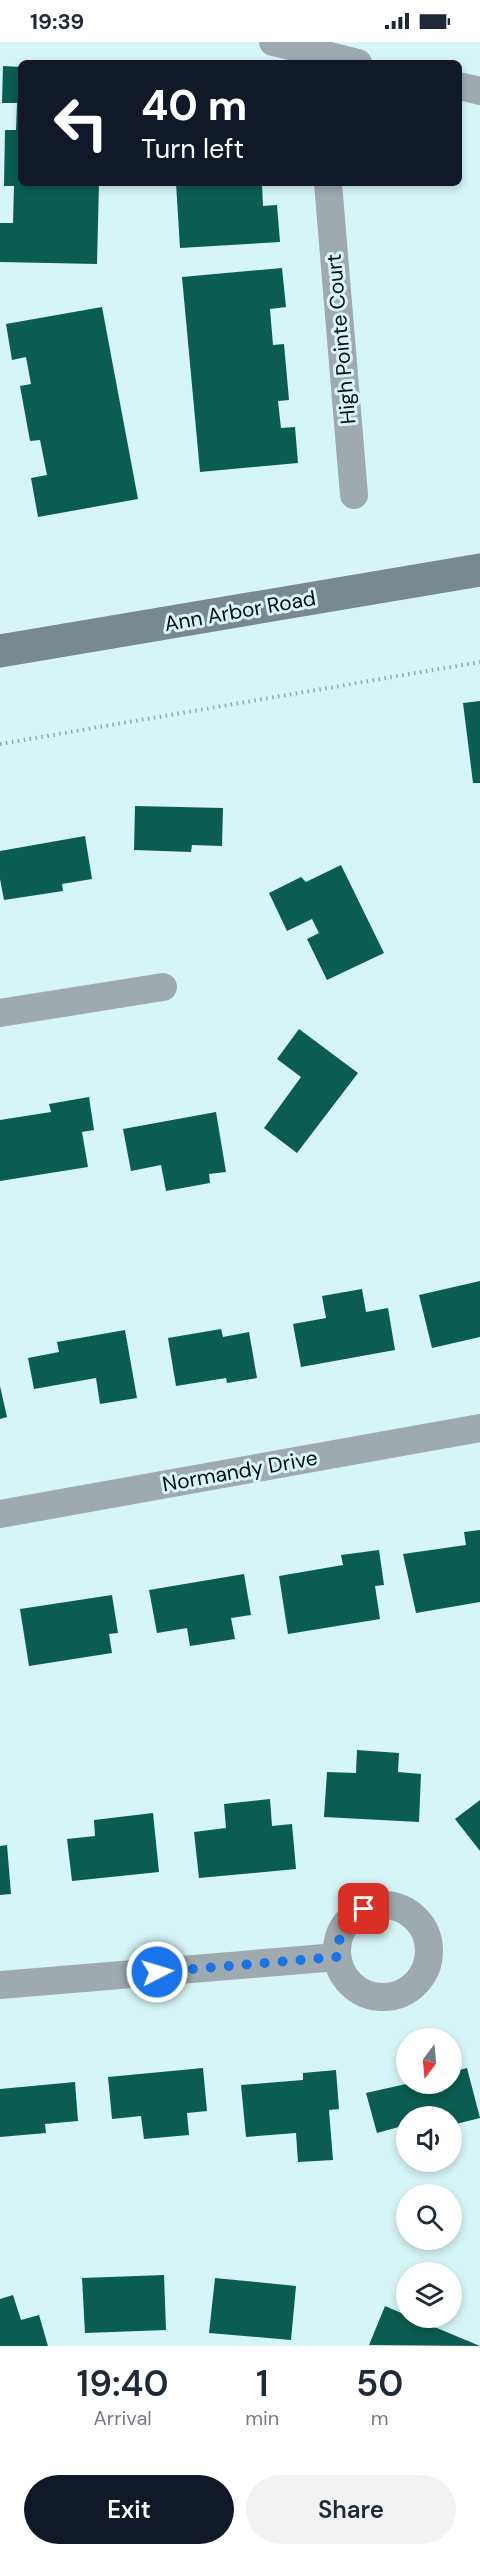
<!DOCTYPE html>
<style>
:root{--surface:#fff;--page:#f2f2f3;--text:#1f2937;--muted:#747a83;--accent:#111827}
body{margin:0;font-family:"DM Sans",sans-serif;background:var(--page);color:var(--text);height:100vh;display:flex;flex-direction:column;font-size:22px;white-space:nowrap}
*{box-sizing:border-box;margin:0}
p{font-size:20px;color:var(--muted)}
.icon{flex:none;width:33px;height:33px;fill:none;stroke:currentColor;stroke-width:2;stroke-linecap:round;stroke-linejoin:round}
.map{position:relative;height:2304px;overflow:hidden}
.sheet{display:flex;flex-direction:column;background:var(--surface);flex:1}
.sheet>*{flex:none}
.banner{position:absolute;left:18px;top:18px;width:444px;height:126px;border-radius:9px;box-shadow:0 3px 9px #0003;background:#111827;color:#fff;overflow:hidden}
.needle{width:39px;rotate:196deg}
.fabs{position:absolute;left:396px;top:1986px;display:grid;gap:12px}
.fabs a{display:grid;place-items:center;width:66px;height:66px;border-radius:50%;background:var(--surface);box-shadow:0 3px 9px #0003;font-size:30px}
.pin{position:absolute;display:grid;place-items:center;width:51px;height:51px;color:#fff;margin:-26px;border-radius:12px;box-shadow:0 3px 9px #0006}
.me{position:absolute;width:66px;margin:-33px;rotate:85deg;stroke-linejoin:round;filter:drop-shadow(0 0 4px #0008)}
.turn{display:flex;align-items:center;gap:21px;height:126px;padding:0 24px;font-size:27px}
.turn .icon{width:78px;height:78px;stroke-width:2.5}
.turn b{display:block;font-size:42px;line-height:51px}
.eta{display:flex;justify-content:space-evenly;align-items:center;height:102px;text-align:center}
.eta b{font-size:36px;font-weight:600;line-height:42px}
.primary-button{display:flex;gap:12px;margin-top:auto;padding:12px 24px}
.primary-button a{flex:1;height:69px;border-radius:36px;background:var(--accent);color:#fff;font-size:24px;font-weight:600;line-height:69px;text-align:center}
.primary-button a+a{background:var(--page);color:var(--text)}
.status{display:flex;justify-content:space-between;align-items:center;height:42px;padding:0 30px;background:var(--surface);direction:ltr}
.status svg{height:16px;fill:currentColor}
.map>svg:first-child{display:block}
.building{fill:#0a5d50}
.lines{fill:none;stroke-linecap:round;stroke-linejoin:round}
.path{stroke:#90a7a8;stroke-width:4;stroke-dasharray:1.5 4.5;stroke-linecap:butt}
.street{stroke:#9eaaae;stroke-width:28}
.secondary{stroke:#78898f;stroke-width:33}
.route{stroke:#1a73e8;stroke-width:10;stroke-dasharray:0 18}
.labels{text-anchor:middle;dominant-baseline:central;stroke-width:6;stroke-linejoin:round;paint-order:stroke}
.street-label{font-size:21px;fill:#040d0e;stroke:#d6f5f6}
</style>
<div class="status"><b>19:39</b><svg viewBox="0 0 49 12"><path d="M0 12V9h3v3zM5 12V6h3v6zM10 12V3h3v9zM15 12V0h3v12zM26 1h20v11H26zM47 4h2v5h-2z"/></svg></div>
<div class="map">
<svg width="480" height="2304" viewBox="0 0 480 2304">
<rect width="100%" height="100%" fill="#d6f5f6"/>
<g class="building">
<path d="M3,24L21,25V141H99L97,222L0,220V181H13L14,144H4L5,88H16L17,61H2Z"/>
<path d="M176,141H262L263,164L277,163L280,200L180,206Z"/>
<path d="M282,226L286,265L270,267L273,303L284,302L289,358L278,359L281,386L295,385L298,421L200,430L182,235Z"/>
<path d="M102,265L138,457L38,475L31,436L47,433L40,398L30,399L20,344L31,342L26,315L12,318L6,282Z"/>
<path d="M480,659V741H473L463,661Z"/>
<path d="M135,764L223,766L222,804L192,803L191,810L134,808Z"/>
<path d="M85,794L92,837L62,842L63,849L4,858L0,837V809Z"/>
<path d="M341,823L384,911L327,938L307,897L319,891L312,877L287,889L269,851L301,835L306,840Z"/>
<path d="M299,987L358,1031L297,1111L264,1086L301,1035L277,1017Z"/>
<path d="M89,1055L94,1088L82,1090L88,1125L0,1139V1078L51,1070L49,1062Z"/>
<path d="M216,1070L226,1130L209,1132L210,1141L166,1149L161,1123L131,1129L123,1087Z"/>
<path d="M480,1239V1295L432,1306L419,1253Z"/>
<path d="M362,1247L366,1270L388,1266L395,1308L301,1325L293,1282L326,1276L322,1254Z"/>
<path d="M221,1287L223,1295L249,1290L257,1336L227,1341L226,1336L176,1344L168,1296Z"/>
<path d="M125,1288L137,1356L100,1362L96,1336L34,1347L28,1316L59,1310L57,1300Z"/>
<path d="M0,1344L7,1375L0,1377Z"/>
<path d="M480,1488V1560L416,1571L403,1512L466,1503L464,1490Z"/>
<path d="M379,1508L384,1543L375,1544L380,1577L288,1592L279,1534L343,1523L341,1513Z"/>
<path d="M244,1532L251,1573L231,1576L235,1597L190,1604L187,1586L157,1591L149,1548Z"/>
<path d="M112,1553L118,1591L109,1592L112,1611L29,1624L20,1567Z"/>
<path d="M357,1708L399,1711L398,1730L421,1732L419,1780L324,1775L327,1730L356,1731Z"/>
<path d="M270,1757L272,1784L292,1782L296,1827L199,1836L194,1790L226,1786L224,1762Z"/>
<path d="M480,1758V1809L455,1777Z"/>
<path d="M153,1771L159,1830L72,1839L67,1797L95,1794L94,1778Z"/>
<path d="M7,1803L11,1852L0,1853V1804Z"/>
<path d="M203,2026L207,2069L187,2071L189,2093L144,2097L141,2074L112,2077L108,2035Z"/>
<path d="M467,2026L480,2076L452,2083V2074H406V2083L377,2091L366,2051L406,2042H452V2030Z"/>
<path d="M336,2028L339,2067L329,2068L333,2118L298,2120L296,2091L246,2095L241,2043L303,2038V2031Z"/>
<path d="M75,2040L78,2079L45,2082L46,2091L0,2095V2047Z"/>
<path d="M164,2233L166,2288L85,2291L82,2236Z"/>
<path d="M215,2236L296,2244L291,2298L209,2291Z"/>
<path d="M13,2253L21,2278L39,2273L48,2304H0V2257Z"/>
<path d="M385,2264L406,2273V2276H413L480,2304L369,2303Z"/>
</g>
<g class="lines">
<path class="path" d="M0,702L480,620"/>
<g class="street">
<path d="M273,0L358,21"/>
<path d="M459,44L480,49"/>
<path d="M328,141L354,453"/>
<path d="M0,971L163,945"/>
<path d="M0,1472L480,1386"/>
<circle cx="383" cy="1909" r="46"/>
<path d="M0,1943L337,1915"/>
</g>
<path class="secondary" d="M0,609L480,528"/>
</g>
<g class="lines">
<path class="route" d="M157,1930L337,1915C338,1892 345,1879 364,1867"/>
</g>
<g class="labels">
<g class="street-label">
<text transform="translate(341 297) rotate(-95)">High Pointe Court</text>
<text transform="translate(240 569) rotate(-10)">Ann Arbor Road</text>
<text transform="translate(240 1429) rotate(-10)">Normandy Drive</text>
</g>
</g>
</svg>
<div class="fabs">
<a><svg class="needle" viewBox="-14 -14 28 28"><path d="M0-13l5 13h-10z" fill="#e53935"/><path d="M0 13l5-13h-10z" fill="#747a83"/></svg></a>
<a><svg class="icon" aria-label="sound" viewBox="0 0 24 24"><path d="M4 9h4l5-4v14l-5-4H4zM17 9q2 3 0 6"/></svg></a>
<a><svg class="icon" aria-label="search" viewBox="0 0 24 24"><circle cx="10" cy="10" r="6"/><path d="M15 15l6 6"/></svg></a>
<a><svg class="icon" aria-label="layers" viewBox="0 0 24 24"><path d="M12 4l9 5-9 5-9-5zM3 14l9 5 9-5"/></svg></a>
</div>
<div class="pin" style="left:364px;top:1867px;background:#d93025"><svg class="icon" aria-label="arrive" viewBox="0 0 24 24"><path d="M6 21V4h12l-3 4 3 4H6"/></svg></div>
<svg class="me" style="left:157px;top:1930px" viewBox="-20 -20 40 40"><circle r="17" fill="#1a73e8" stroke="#fff" stroke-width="3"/><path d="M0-11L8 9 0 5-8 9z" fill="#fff"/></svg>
<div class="banner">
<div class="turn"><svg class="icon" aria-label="left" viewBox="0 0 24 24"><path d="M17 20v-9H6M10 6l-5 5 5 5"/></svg><div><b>40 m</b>Turn left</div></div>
</div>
</div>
<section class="sheet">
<div class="eta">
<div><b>19:40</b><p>Arrival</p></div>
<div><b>1</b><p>min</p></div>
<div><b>50</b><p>m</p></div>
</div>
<div class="primary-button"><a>Exit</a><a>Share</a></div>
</section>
